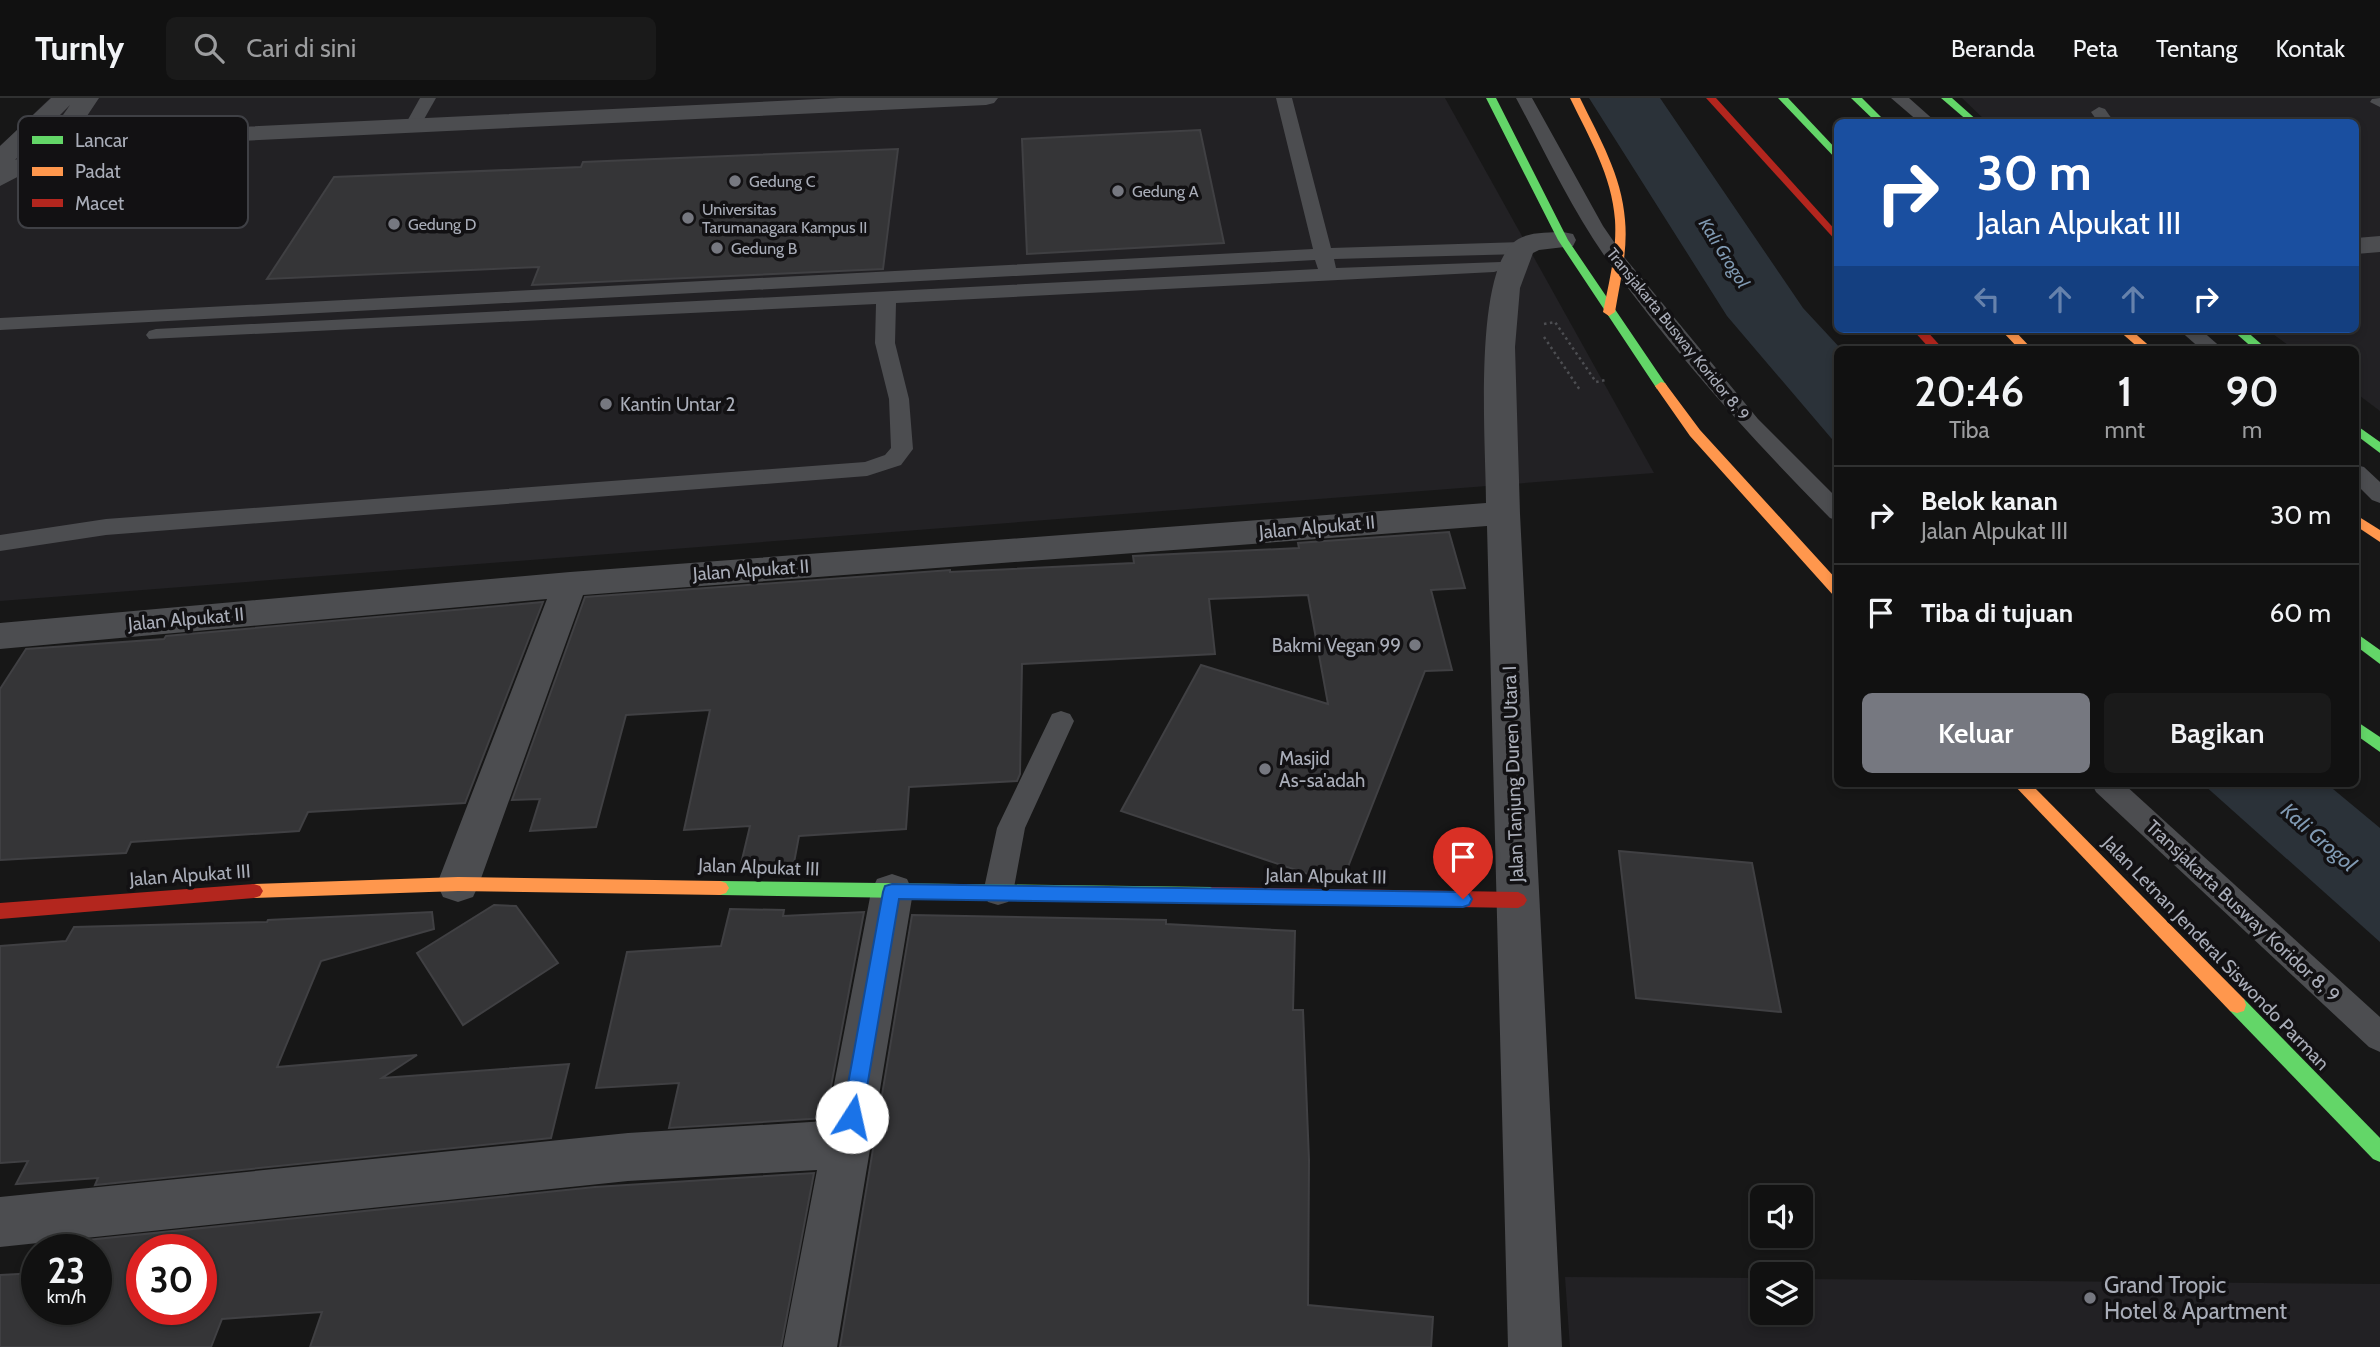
<!DOCTYPE html>
<html lang="id">
<style>
:root{--surface:#111;--page:#1a1a1a;--text:#f1f3f6;--muted:#9c9d9f;--line:#303131;--accent:#767880}
body{margin:0;font-family:Cabin,sans-serif;background:var(--page);color:var(--text);height:100vh;display:flex;flex-direction:column;font-size:26px;white-space:nowrap}
*{box-sizing:border-box;margin:0}
p{font-size:23px;color:var(--muted)}
.icon{flex:none;width:38px;height:38px;fill:none;stroke:currentColor;stroke-width:2;stroke-linecap:round;stroke-linejoin:round}
.map{position:relative;flex:1;overflow:hidden}
.details{position:absolute;left:1834px;top:248px;width:525px;height:441px;display:flex;flex-direction:column;background:var(--surface);border-radius:10px;box-shadow:0 4px 10px #0003,0 0 0 2px var(--line)}
.details>*{flex:none}
.banner{position:absolute;left:1834px;top:21px;width:525px;height:214px;border-radius:10px;box-shadow:0 4px 10px #0003,0 0 0 2px var(--line);background:#1a4fa0;color:#fff;overflow:hidden}
.buttons{position:absolute;left:1750px;top:1087px;display:grid;gap:14px}
.buttons a{display:grid;place-items:center;width:63px;height:63px;border-radius:10px;background:var(--surface);box-shadow:0 4px 10px #0003,0 0 0 2px var(--line);font-size:35px}
.speed{position:absolute;left:21px;top:1136px;display:flex;gap:14px;font-size:35px;font-weight:700;text-align:center}
.speed>*{display:grid;place-content:center;width:91px;height:91px;border-radius:50%;background:var(--surface);box-shadow:0 4px 10px #0003,0 0 0 2px var(--line);line-height:1}
.speed small{font-size:18px;font-weight:400}
.speed .limit{border:10px solid #d22;background:#fff;color:#111}
.pin{position:absolute;display:grid;place-items:center;width:60px;height:60px;color:#fff;margin:-72px -30px;border-radius:50% 50% 50% 0;rotate:-45deg;box-shadow:0 0 7px #0007}
.pin .icon{rotate:45deg}
.me{position:absolute;width:77px;margin:-38px;rotate:10deg;stroke-linejoin:round;filter:drop-shadow(0 0 5px #0008)}
.turn{display:flex;align-items:center;gap:24px;height:147px;padding:0 28px;font-size:32px}
.turn .icon{width:91px;height:91px;stroke-width:2.5}
.turn b{display:block;font-size:49px;line-height:60px}
.lanes{display:flex;align-items:center;height:66px;padding:0 28px;background:#0003;justify-content:center;gap:35px;direction:ltr}
.lanes .off{opacity:.35}
.eta{display:flex;justify-content:space-evenly;align-items:center;height:119px;text-align:center}
.eta b{font-size:42px;font-weight:600;line-height:49px}
.action{display:flex;gap:14px;margin-top:auto;padding:14px 28px}
.action a{flex:1;height:80px;border-radius:10px;background:var(--accent);color:#fff;font-size:28px;font-weight:600;line-height:80px;text-align:center}
.action a+a{background:var(--page);color:var(--text)}
ul{padding:0;list-style:none}
li{display:flex;align-items:center;gap:21px;height:98px;padding:0 28px;border-top:2px solid var(--line)}
li div{flex:1}
li b{display:block;font-size:26px}
li em{font-style:normal}
header{display:flex;align-items:center;gap:42px;box-sizing:border-box;height:98px;padding:0 35px;background:var(--surface);border-bottom:2px solid var(--line)}
header strong{font-size:33px}
nav{display:flex;gap:38px;margin-inline-start:auto;font-size:24px}
.search{width:490px;height:63px;background:var(--page);display:flex;align-items:center;gap:18px;box-sizing:border-box;padding:0 24px;border-radius:10px;color:var(--muted);font-size:26px}
.map>svg:first-child{display:block}
.built{fill:#222124}
.water{fill:#2b3239}
.building{fill:#353537;stroke:#404043;stroke-width:2;fill-rule:evenodd}
.lines{fill:none;stroke-linecap:round;stroke-linejoin:round}
.path{stroke:#4d4e52;stroke-width:2.5;stroke-dasharray:2.5 3.5;stroke-linecap:butt}
.lane{fill:#4c4d50;fill-rule:evenodd}
.street{fill:#4c4d50;fill-rule:evenodd}
.fast{fill:#63d668;fill-rule:evenodd}
.slow{fill:#ff974d;fill-rule:evenodd}
.jam{fill:#b3261e;fill-rule:evenodd}
.route{fill:#1a73e8;stroke:#114b97;stroke-width:2}
.poi-dot{fill:#767880;stroke:#121113;stroke-width:2.5}
.labels{text-anchor:middle;dominant-baseline:central;stroke-width:7;stroke-linejoin:round;paint-order:stroke}
.far-poi-label{font-size:16px;fill:#a9adb8;stroke:#121113;text-anchor:start}
.far-street-label{font-size:16px;fill:#a9adb8;stroke:#121113}
.far-water-label{font-size:18px;font-style:italic;fill:#809ab3;stroke:#121113}
.poi-label{font-size:19px;fill:#a9adb8;stroke:#121113;text-anchor:start}
.street-label{font-size:19px;fill:#a9adb8;stroke:#121113}
.water-label{font-size:21px;font-style:italic;fill:#809ab3;stroke:#121113}
.near-poi-label{font-size:23px;fill:#a9adb8;stroke:#121113;text-anchor:start}
.key{fill:#121113;stroke:#3f4045;stroke-width:2}
.key-label{font-size:19px;fill:#a9adb8}
</style>
<header>
<strong>Turnly</strong>
<div class="search"><svg class="icon" aria-label="search" viewBox="0 0 24 24"><circle cx="10" cy="10" r="6"/><path d="M15 15l6 6"/></svg>Cari di sini</div>
<nav><a>Beranda</a><a>Peta</a><a>Tentang</a><a>Kontak</a></nav>
</header>
<div class="map">
<svg width="2380" height="1249" viewBox="0 0 2380 1249">
<rect width="100%" height="100%" fill="#171717"/>
<g class="built">
<path d="M50,0H1445L1654,375L0,503V48Z"/>
<path d="M1962,0H2380V313L2356,295V252H2295L2266,231H2356V24H1987Z"/>
<path d="M1565,1179L1762,1180V1214H1801V1181L2380,1186V1249H1570Z"/>
</g>
<g class="water">
<path d="M1589,0H1660L1803,210L1842,252H1838L1837,347L1727,218Z"/>
<path d="M2203,686H2327L2380,730V844Z"/>
</g>
<g class="building">
<path d="M1200,32L1224,145L1027,156L1022,41Z"/>
<path d="M898,51L883,171L532,187L539,169L267,181L334,79L581,69L583,64Z"/>
<path d="M1449,434L1465,490L1431,492L1452,572L1425,573L1344,779L1314,778L1121,713L1201,567L1328,606L1308,497L1209,501L1215,556L1022,566L1020,676L1017,683L909,689L906,731L799,738L793,770H740L750,728L684,732L710,612L626,617L596,729L530,733L540,701L512,702L585,499L950,472V474L1134,465L1133,458L1299,450L1298,445Z"/>
<path d="M543,504L465,705L308,714L299,733L131,744L126,755L0,762V591L26,551L164,541L166,538Z"/>
<path d="M1619,753L1752,765L1781,914L1636,900Z"/>
<path d="M494,807L516,808L558,865L463,927L417,855Z"/>
<path d="M730,811L784,812L783,818L864,814L825,1020L669,1030L679,985L596,990L627,854L721,848Z"/>
<path d="M432,814L434,831L321,863L277,969L417,957L382,980L569,966L551,1040L95,1087L98,1080L16,1086L28,1063L0,1065V848L66,843L74,829L267,824L268,822Z"/>
<path d="M912,817L1166,822V826L1295,833L1293,912H1303L1309,1062L1308,1207L1433,1219L1431,1249H840Z"/>
<path d="M814,1075L781,1249H310L322,1214L222,1221L211,1249H0V1177L37,1175V1211H96V1152H65L68,1144L595,1089ZM142,1152H201V1211H142Z"/>
</g>
<g class="lines">
<g class="path">
<path d="M1544,226L1555,224L1596,284L1606,282"/>
<path d="M1544,239L1580,292"/>
</g>
<g class="lane">
<path d="M420,0H436L419,30H407L405,27Z"/>
<path d="M1276,0H1292L1331,150L1522,144L1531,150L1522,156L1334,161L1336,170L1501,164L1503,168L1501,172L1494,174L896,205L895,245L909,301L913,351L901,367L867,378L106,437L0,453V437L106,421L865,364L885,357L891,350L889,301L875,245L876,206L149,241L146,237L149,233L156,231L1318,171L1315,162L0,232V220L1313,151Z"/>
<path d="M1516,0H1532L1603,128L1625,160L1758,321L1838,401V423L1830,420C1752,341 1676,257 1611,167C1573,115 1546,56 1516,0Z"/>
<path d="M1891,0H1909L1936,24H1919Z"/>
<path d="M2380,0V9L2370,4L2372,1Z"/>
<path d="M2099,9L2105,11L2114,24H2098L2091,14Z"/>
<path d="M2178,231H2200L2224,252H2202Z"/>
<path d="M2356,367L2364,369L2380,384V405L2372,402L2356,386Z"/>
<path d="M1061,613L1070,616L1074,623L1025,730L1013,795L1008,804L998,807L988,804L983,795L997,730L1052,616Z"/>
<path d="M2092,686H2124L2380,919V954L2369,949L2096,694Z"/>
</g>
<g class="street">
<path d="M51,0H99L87,18C103,20 120,18 136,22L139,27L136,32L106,35L68,28L63,17L70,7L15,62L45,48L137,34L839,0H998L994,5L986,7L137,48L52,61L0,88V48Z"/>
<path d="M1563,134L1573,136L1576,142L1573,148L1539,152L1533,155L1520,190L1515,249L1520,416L1562,1249H1508L1487,428L583,497L479,786L473,799L458,804L443,799L437,786L547,501L0,551V525L570,474L1486,405C1486,349 1473,185 1512,146C1524,133 1547,135 1563,134Z"/>
<path d="M2380,138V154L2356,156V140Z"/>
<path d="M892,776L907,781L913,794L837,1249H783L817,1072L628,1083L0,1149V1099L628,1035L827,1023L871,794L877,781Z"/>
</g>
<g class="fast">
<path d="M1486,0H1496L1568,142L1667,288L1665,291H1657L1558,142Z"/>
<path d="M1778,0H1788L1838,53V63Z"/>
<path d="M1851,0H1862L1886,24H1876Z"/>
<path d="M1941,0H1952L1979,24H1969Z"/>
<path d="M2231,231H2244L2268,252H2255Z"/>
<path d="M2356,327L2380,344V355L2356,337Z"/>
<path d="M2356,535L2380,552V566L2356,548Z"/>
<path d="M2356,623L2380,639V654L2356,637Z"/>
<path d="M720,783L1212,789L1218,792L1221,797L1218,802L1212,805L720,797L714,795L711,790L714,785Z"/>
<path d="M2237,899L2244,901L2380,1040V1064L2373,1061L2230,913L2228,907L2230,901Z"/>
</g>
<g class="slow">
<path d="M1570,0H1580C1599,39 1622,78 1625,122C1628,153 1620,184 1615,214L1609,218L1603,214C1609,184 1617,153 1615,122C1612,78 1589,39 1570,0Z"/>
<path d="M2000,231H2013L2033,252H2020Z"/>
<path d="M2117,231H2130L2154,252H2141Z"/>
<path d="M1661,284L1665,285L1700,332L1838,483V498L1833,497L1690,338L1655,288Z"/>
<path d="M2356,417L2380,432V444L2356,428Z"/>
<path d="M2013,686H2031L2244,901L2246,907L2244,913L2237,915L2230,913Z"/>
<path d="M458,779L720,783L726,785L729,790L726,795L720,797L458,793L254,800L248,798L245,793L248,788L254,786Z"/>
</g>
<g class="jam">
<path d="M1706,0H1716L1838,135V145Z"/>
<path d="M1912,231H1925L1944,252H1931Z"/>
<path d="M254,786L260,788L263,793L260,798L254,800L0,821V805Z"/>
<path d="M1212,789L1518,794L1524,797L1527,802L1524,807L1518,810L1212,805L1206,802L1203,797L1206,792Z"/>
</g>
</g>
<path class="route" d="M892,786L1463,794L1469,796L1472,801L1469,807L1463,809L899,801L862,1019L859,1026L852,1029L845,1026L842,1019L883,794L885,788Z"/>
<g class="poi-dot">
<circle cx="735" cy="83" r="7"/>
<circle cx="1118" cy="93" r="7"/>
<circle cx="688" cy="120" r="7"/>
<circle cx="394" cy="126" r="7"/>
<circle cx="717" cy="150" r="7"/>
<circle cx="606" cy="306" r="7"/>
<circle cx="1415" cy="547" r="7"/>
<circle cx="1265" cy="671" r="7"/>
<circle cx="2090" cy="1200" r="7"/>
</g>
<g class="labels">
<g class="far-poi-label">
<text x="749" y="83">Gedung C</text>
<text x="1132" y="93">Gedung A</text>
<text x="702" y="111">Universitas<tspan x="702" dy="18">Tarumanagara Kampus II</tspan></text>
<text x="408" y="126">Gedung D</text>
<text x="731" y="150">Gedung B</text>
</g>
<g class="far-street-label">
<text transform="translate(1678 236) rotate(51)">Transjakarta Busway Koridor 8, 9</text>
</g>
<g class="far-water-label">
<text transform="translate(1724 155) rotate(58)">Kali Grogol</text>
</g>
<g class="poi-label">
<text x="620" y="306">Kantin Untar 2</text>
<text x="1401" y="547" text-anchor="end">Bakmi Vegan 99</text>
<text x="1279" y="660">Masjid<tspan x="1279" dy="22">As-sa'adah</tspan></text>
</g>
<g class="street-label">
<text transform="translate(1317 429) rotate(-5)">Jalan Alpukat II</text>
<text transform="translate(751 472) rotate(-4)">Jalan Alpukat II</text>
<text transform="translate(186 521) rotate(-5)">Jalan Alpukat II</text>
<text transform="translate(1513 676) rotate(-92)">Jalan Tanjung Duren Utara I</text>
<text transform="translate(759 769) rotate(2)">Jalan Alpukat III</text>
<text transform="translate(190 777) rotate(-4)">Jalan Alpukat III</text>
<text transform="translate(1326 778) rotate(1)">Jalan Alpukat III</text>
<text transform="translate(2243 813) rotate(43)">Transjakarta Busway Koridor 8, 9</text>
<text transform="translate(2216 855) rotate(46)">Jalan Letnan Jenderal Siswondo Parman</text>
</g>
<g class="water-label">
<text transform="translate(2319 739) rotate(41)">Kali Grogol</text>
</g>
<g class="near-poi-label">
<text x="2104" y="1187">Grand Tropic<tspan x="2104" dy="26">Hotel &amp; Apartment</tspan></text>
</g>
</g>
<rect x="18" y="18" width="230" height="112" rx="10" class="key"/>
<rect x="32" y="38" width="31" height="8" fill="#63d668"/>
<rect x="32" y="69" width="31" height="9" fill="#ff974d"/>
<rect x="32" y="101" width="31" height="8" fill="#b3261e"/>
<g class="key-label">
<text x="75" y="49">Lancar</text>
<text x="75" y="80">Padat</text>
<text x="75" y="112">Macet</text>
</g>
</svg>
<div class="buttons">
<a><svg class="icon" aria-label="sound" viewBox="0 0 24 24"><path d="M4 9h4l5-4v14l-5-4H4zM17 9q2 3 0 6"/></svg></a>
<a><svg class="icon" aria-label="layers" viewBox="0 0 24 24"><path d="M12 4l9 5-9 5-9-5zM3 14l9 5 9-5"/></svg></a>
</div>
<div class="speed"><div>23<small>km/h</small></div><div class="limit">30</div></div>
<div class="pin" style="left:1463px;top:801px;background:#d93025"><svg class="icon" aria-label="arrive" viewBox="0 0 24 24"><path d="M6 21V4h12l-3 4 3 4H6"/></svg></div>
<svg class="me" style="left:852px;top:1019px" viewBox="-20 -20 40 40"><circle r="19" fill="#fff"/><path d="M0-13L10 11 0 6-10 11z" fill="#1a73e8"/></svg>
<div class="banner">
<div class="turn"><svg class="icon" aria-label="right" viewBox="0 0 24 24"><path d="M7 20v-9h11M14 6l5 5-5 5"/></svg><div><b>30 m</b>Jalan Alpukat III</div></div>
<div class="lanes"><svg class="icon off" aria-label="left" viewBox="0 0 24 24"><path d="M17 20v-9H6M10 6l-5 5 5 5"/></svg><svg class="icon off" aria-label="ahead" viewBox="0 0 24 24"><path d="M12 20V5M6 11l6-6 6 6"/></svg><svg class="icon off" aria-label="ahead" viewBox="0 0 24 24"><path d="M12 20V5M6 11l6-6 6 6"/></svg><svg class="icon" aria-label="right" viewBox="0 0 24 24"><path d="M7 20v-9h11M14 6l5 5-5 5"/></svg></div>
</div>
<section class="details">
<div class="eta">
<div><b>20:46</b><p>Tiba</p></div>
<div><b>1</b><p>mnt</p></div>
<div><b>90</b><p>m</p></div>
</div>
<ul>
<li><svg class="icon" aria-label="right" viewBox="0 0 24 24"><path d="M7 20v-9h11M14 6l5 5-5 5"/></svg><div><b>Belok kanan</b><p>Jalan Alpukat III</p></div><em>30 m</em></li>
<li><svg class="icon" aria-label="arrive" viewBox="0 0 24 24"><path d="M6 21V4h12l-3 4 3 4H6"/></svg><div><b>Tiba di tujuan</b></div><em>60 m</em></li>
</ul>
<div class="action"><a>Keluar</a><a>Bagikan</a></div>
</section>
</div>
